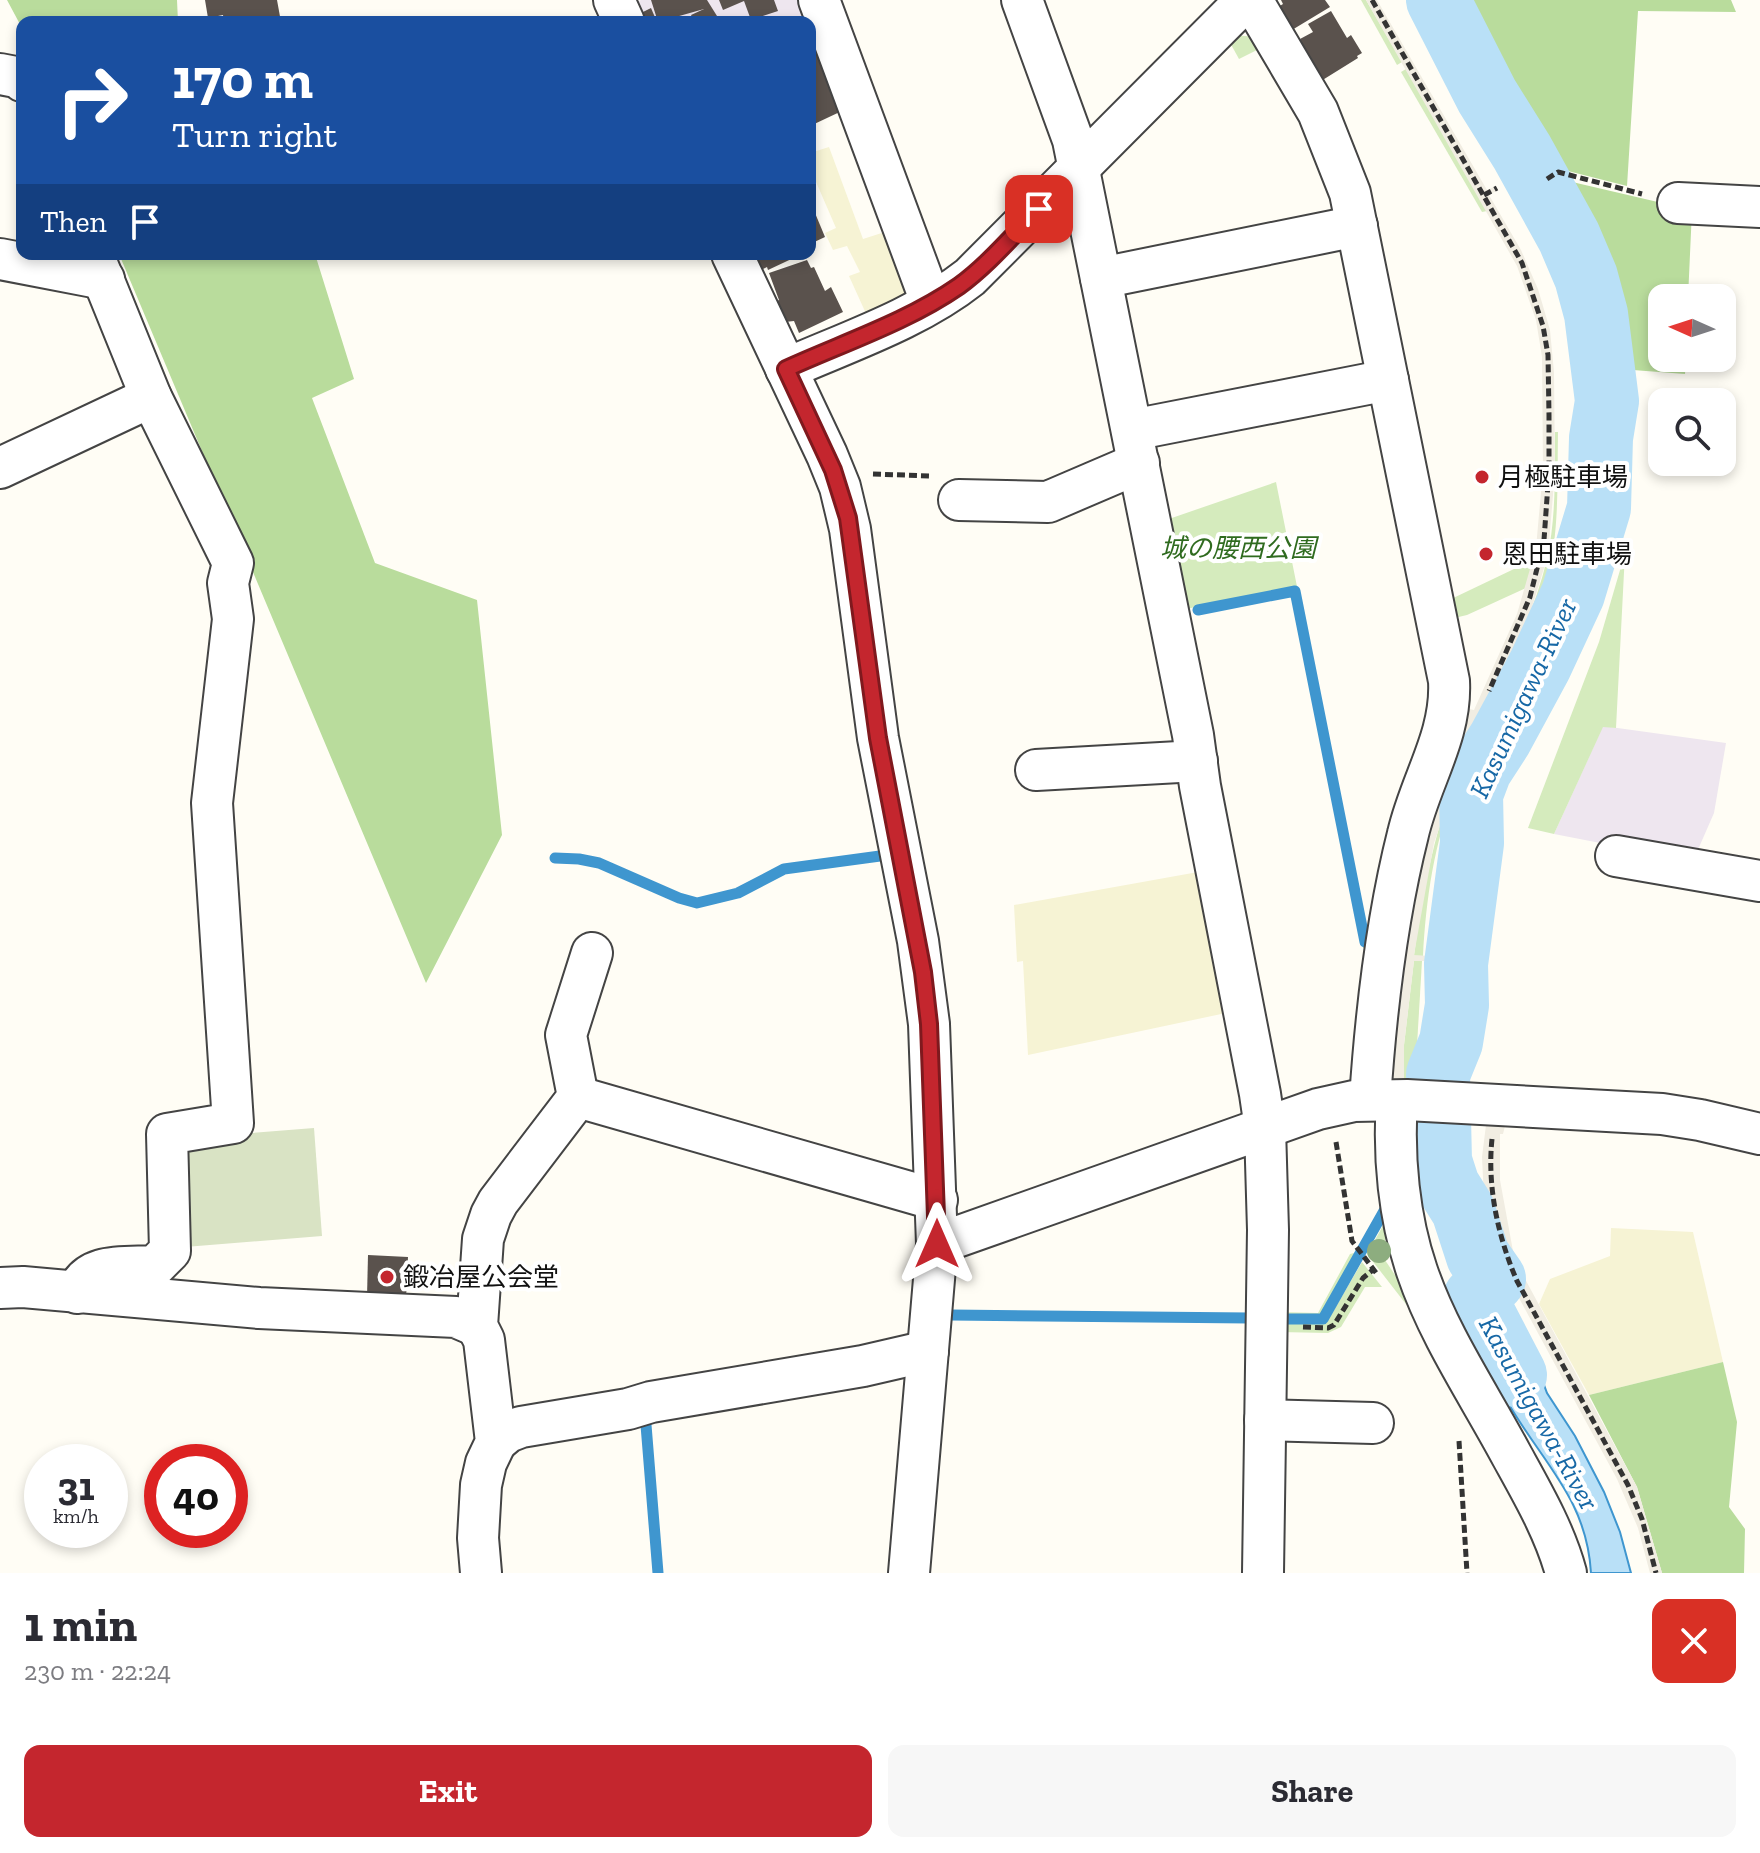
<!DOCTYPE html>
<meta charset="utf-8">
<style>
:root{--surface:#fff;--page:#f7f7f7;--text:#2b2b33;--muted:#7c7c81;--accent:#c4262e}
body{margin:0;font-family:"Zilla Slab","Noto Sans JP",serif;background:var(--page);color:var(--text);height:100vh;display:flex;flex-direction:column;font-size:30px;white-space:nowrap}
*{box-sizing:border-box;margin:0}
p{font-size:26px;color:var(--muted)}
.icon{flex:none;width:44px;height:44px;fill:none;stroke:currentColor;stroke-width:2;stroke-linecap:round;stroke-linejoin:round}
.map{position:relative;height:1573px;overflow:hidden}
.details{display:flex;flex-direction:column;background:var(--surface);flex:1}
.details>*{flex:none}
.hud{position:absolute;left:16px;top:16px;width:800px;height:244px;border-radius:16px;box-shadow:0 4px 12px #0003;background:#1a4fa0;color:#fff;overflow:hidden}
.needle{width:52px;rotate:273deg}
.fabs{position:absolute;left:1648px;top:284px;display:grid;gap:16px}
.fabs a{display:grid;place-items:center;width:88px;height:88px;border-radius:16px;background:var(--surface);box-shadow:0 4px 12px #0003;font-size:40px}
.speed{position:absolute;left:24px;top:1444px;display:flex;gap:16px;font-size:40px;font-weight:700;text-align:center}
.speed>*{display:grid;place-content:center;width:104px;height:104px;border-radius:50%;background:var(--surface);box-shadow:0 4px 12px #0003;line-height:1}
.speed small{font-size:20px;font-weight:400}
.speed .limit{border:12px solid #d22;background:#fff;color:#111}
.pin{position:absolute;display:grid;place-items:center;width:68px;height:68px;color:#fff;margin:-34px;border-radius:16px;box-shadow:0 4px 12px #0006}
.me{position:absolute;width:88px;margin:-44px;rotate:0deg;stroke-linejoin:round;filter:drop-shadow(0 0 6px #0008)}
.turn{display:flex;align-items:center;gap:28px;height:168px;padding:0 24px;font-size:36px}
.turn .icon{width:104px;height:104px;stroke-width:2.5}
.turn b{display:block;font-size:56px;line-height:68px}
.then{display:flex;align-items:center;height:76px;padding:0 24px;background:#0003;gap:16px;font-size:30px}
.round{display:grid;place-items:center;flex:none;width:84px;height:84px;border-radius:16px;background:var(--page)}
.summary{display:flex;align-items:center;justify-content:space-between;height:136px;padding:0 24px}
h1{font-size:48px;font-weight:700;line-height:60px}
.cta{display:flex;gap:16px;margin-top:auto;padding:16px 24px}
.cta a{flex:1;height:92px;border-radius:16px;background:var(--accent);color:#fff;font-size:32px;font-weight:700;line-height:92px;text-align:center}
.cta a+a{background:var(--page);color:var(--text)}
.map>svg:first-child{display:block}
.industrial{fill:#eee6ef}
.farmland{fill:#f6f3d4}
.green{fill:#d5ebbd}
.forest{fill:#b9dc9c}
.cemetery{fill:#d9e3c4}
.plaza{fill:#f1ede2}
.water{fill:#b9e0f7;stroke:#3f96cf;stroke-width:2}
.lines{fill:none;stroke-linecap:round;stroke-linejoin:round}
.stream{stroke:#3f96cf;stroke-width:11}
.river{stroke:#b9e0f7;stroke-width:64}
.building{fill:#5a524d}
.minor-casing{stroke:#444;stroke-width:44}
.path{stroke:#333;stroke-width:5;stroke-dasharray:8 4;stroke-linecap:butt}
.minor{stroke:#fff;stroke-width:40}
.tree{fill:#8dad7f}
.route-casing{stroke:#7f191e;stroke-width:20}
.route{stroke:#c4262e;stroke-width:14}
.poi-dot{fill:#c4262e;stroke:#fff;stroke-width:3}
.labels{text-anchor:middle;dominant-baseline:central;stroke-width:8;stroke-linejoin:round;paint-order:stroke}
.poi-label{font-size:26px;fill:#111;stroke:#fff;text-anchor:start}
.park-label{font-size:26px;font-style:italic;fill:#2f6b1f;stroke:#fff}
.water-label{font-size:28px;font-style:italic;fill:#1768a6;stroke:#fff}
</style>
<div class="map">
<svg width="1760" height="1573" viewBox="0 0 1760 1573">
<rect width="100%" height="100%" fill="#fffdf5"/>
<g class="industrial">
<path d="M641,0H806L825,50L810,54V22H643L634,3Z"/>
<path d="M1603,726L1726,743L1714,813L1693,861L1554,834Z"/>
</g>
<g class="farmland">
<path d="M829,147L863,239L891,230L909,280L900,305L868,318L849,276L860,272L847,246L833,250L825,233L836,228L810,168V153Z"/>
<path d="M1198,872L1226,1013L1028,1055L1023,961L1017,962L1014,905Z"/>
<path d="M1611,1228L1693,1232L1723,1362L1589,1395L1539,1304L1550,1279L1610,1256Z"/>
</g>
<g class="green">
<path d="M1361,0H1366L1402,62L1397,65Z"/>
<path d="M1460,0H1463L1560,169L1556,168Z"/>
<path d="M1232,35L1258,37L1259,49L1239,59L1228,39Z"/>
<path d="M1406,69L1487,211L1482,212L1401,72Z"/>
<path d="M1555,432H1558C1557,482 1560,534 1546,583C1526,655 1484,720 1456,789C1434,841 1426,900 1423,956H1414C1423,889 1436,823 1462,761C1491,694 1530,631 1547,559C1556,519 1555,473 1555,432Z"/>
<path d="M1276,482L1368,940L1373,946L1363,948L1292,595L1196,614L1195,607L1184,610L1166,520Z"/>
<path d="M1625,553L1616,728L1603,727L1554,834L1528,828L1599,642Z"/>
<path d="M1533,560L1526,588L1467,615L1450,619L1447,601Z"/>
<path d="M1414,960L1422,961L1415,1079L1408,1085H1404V1045Z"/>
<path d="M1393,1208L1399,1228L1385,1240L1383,1257L1395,1275H1405L1416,1317L1367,1254Z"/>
<path d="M1354,1253L1353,1259L1320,1317L1280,1316L1279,1312L1318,1313L1350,1254Z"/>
<path d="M1362,1262L1382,1287H1365L1341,1327L1328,1333L1279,1332V1321L1327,1322Z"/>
</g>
<g class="forest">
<path d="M7,0H177L178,22H22V28Z"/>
<path d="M1463,0H1731L1736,12L1638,11L1627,186L1560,169Z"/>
<path d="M1568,181L1692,210L1688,298H1662V358H1686L1685,374L1633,370C1624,301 1600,242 1568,181Z"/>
<path d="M119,254H315L354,379L312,398L375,563L477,600L502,835L426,983Z"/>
<path d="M1723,1362L1737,1422L1729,1507L1745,1529L1744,1573H1662L1637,1487L1589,1395Z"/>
</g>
<path class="cemetery" d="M314,1128L322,1236L185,1247L177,1139Z"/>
<g class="plaza">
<path d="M1366,0H1377L1487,190L1496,186L1498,190L1489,195L1521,250L1538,289L1550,330L1554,372L1555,471L1548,555L1529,617L1462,762L1434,843L1414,955L1430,956V961H1414L1404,1045V1085L1384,1083L1412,887L1459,730L1469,709L1474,710L1517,614L1536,548L1543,470L1542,357L1536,320L1517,266Z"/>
<path d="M1406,1119L1640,1125L1760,1148V1155L1685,1137L1616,1131L1505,1126L1503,1134H1500V1180L1513,1251L1524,1277L1637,1487L1662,1573H1650L1638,1528L1617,1479L1499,1261L1484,1199L1482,1157L1486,1125Z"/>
</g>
<path class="water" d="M1501,1287L1509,1303L1512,1327L1536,1363L1547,1393L1575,1436L1604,1492L1620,1532L1631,1573H1591C1587,1502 1546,1466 1511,1408C1497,1384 1484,1357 1471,1332L1455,1328L1447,1311Z"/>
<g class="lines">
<g class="stream">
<path d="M1198,610L1295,591L1365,942L1371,943"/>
<path d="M555,858L579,859L599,863L679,898L697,903L738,893L784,869L880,856"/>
<path d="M1411,1172L1440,1141"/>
<path d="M951,1315L1249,1318"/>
<path d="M1283,1319H1323L1388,1204"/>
<path d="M646,1425L658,1573"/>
</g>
<path class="river" d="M1438,0L1487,96L1522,152L1569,237L1586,277L1596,314L1607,401L1601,438L1599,508L1573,594L1540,665L1500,739L1480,770L1471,794L1472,843L1456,964L1457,1005L1451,1042L1438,1074L1440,1161L1448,1186L1463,1210L1478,1256L1494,1279L1475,1298L1515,1375"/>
</g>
<g class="building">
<path d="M205,0H277L281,22H224L223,15L208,18Z"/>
<path d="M651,0H707L717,16L703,22H694L691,15L704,9L658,22Z"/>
<path d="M719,0H774L778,11L751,20L744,1L723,10Z"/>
<path d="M1281,0H1325L1330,7L1287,33L1273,10L1283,4Z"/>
<path d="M651,8L657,22H645L641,13Z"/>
<path d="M1331,11L1347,38L1351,35L1362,53L1357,56L1358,58L1321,81L1300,39L1313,32L1308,24Z"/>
<path d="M818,54L844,110L810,126V58Z"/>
<path d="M810,201L825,237L810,244Z"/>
<path d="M751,254H802L768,270L767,267L759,271Z"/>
<path d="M807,260L811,268L814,267L825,291L831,287L843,312L799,333L794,321L785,322L775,302L779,300L769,273Z"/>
<path d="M368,1255L408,1257L406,1298L367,1297Z"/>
</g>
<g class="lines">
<defs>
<g id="minor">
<path d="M614,0L624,22"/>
<path d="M819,0L931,302"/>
<path d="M1022,0L1073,140L1193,735L1200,786L1260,1094L1265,1128L1268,1230L1263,1573"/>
<path d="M1252,0L1318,112L1350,193L1449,681C1452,736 1420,781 1408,834C1386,921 1376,1010 1370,1100"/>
<path d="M0,74L21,78L22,81"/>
<path d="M1678,203L1760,207"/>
<path d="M732,254L827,455L840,487L850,529L878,738L918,941L929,1024L937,1244L909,1573"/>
<path d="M0,259L104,279"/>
<path d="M1101,278L1357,226"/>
<path d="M786,369C847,342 917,319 970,277L1246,0"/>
<path d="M1132,430L1388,380"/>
<path d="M0,468L151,397"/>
<path d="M959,500L1048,502L1139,463"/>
<path d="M1036,770L1197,761"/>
<path d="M1616,856L1760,881"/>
<path d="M578,1097L937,1200"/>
<path d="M1397,1101C1393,1157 1399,1218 1417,1271C1439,1336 1480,1396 1512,1456C1533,1494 1555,1532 1566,1573"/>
<path d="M937,1244L1318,1109L1354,1101L1407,1100L1662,1114L1700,1120L1760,1134"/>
<path d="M0,1288L23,1287L259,1308L456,1317L477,1326"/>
<path d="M77,1293C87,1261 127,1268 155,1266L170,1251L167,1134L233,1123L212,803L233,619L228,583L233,563L151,397L93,254"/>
<path d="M1265,1420L1373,1423"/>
<path d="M496,1442L508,1432L521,1427L628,1409L651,1402L863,1366L928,1351"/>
<path d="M481,1573L478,1538L481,1485L486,1463L496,1442L484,1340L477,1326L483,1239L491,1215L498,1202L578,1097L566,1035L592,953"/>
</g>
</defs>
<use href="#minor" class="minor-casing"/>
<g class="path">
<path d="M1372,0L1522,263L1543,326L1548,355L1549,415V470L1544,540L1530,597L1489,691"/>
<path d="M1547,179L1558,172L1642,194"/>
<path d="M1484,195L1497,188"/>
<path d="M873,474L931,476"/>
<path d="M1492,1139C1487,1187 1498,1237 1517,1281L1628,1485L1642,1519L1656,1573"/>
<path d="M1336,1142L1352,1241L1377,1274"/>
<path d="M1303,1327L1328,1328L1334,1325L1363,1278L1374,1269"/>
<path d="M1459,1441L1467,1573"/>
</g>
<use href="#minor" class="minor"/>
</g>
<circle class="tree" cx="1379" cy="1251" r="12"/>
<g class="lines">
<defs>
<path id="route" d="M937,1244L929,1024L923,972L878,738L848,518L833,470L786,369C843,343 907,322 959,286C988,265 1013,235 1039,209"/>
</defs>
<use href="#route" class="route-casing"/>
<use href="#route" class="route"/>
</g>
<g class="poi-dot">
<circle cx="1482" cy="477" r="8"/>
<circle cx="1486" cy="554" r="8"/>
<circle cx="387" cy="1277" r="8"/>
</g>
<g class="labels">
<g class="poi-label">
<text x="1498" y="477">月極駐車場</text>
<text x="1502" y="554">恩田駐車場</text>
<text x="403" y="1277">鍛冶屋公会堂</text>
</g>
<g class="park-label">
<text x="1238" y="548">城の腰西公園</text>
</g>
<g class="water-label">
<text transform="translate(1523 698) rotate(-65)">Kasumigawa-River</text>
<text transform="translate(1539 1413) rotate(61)">Kasumigawa-River</text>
</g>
</g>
</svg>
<div class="fabs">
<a><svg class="needle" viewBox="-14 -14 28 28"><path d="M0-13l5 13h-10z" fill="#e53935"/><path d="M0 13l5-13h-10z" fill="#7c7c81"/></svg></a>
<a><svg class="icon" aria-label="search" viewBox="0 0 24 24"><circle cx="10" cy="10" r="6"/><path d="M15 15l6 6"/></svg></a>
</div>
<div class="speed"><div>31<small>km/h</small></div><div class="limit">40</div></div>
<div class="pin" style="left:1039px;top:209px;background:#d93025"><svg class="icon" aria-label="arrive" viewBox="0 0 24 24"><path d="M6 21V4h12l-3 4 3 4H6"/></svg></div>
<svg class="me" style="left:937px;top:1244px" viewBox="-20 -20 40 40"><path d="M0-17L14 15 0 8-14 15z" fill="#c4262e" stroke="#fff" stroke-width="4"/></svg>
<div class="hud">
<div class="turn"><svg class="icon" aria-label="right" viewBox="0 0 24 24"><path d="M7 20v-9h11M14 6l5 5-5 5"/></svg><div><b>170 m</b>Turn right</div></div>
<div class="then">Then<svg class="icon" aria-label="arrive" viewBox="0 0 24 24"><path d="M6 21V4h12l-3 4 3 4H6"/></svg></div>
</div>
</div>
<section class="details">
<div class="summary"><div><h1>1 min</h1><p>230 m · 22:24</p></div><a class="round" style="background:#d93025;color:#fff"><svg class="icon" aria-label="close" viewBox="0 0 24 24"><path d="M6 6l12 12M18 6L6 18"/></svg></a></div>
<div class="cta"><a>Exit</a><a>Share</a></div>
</section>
